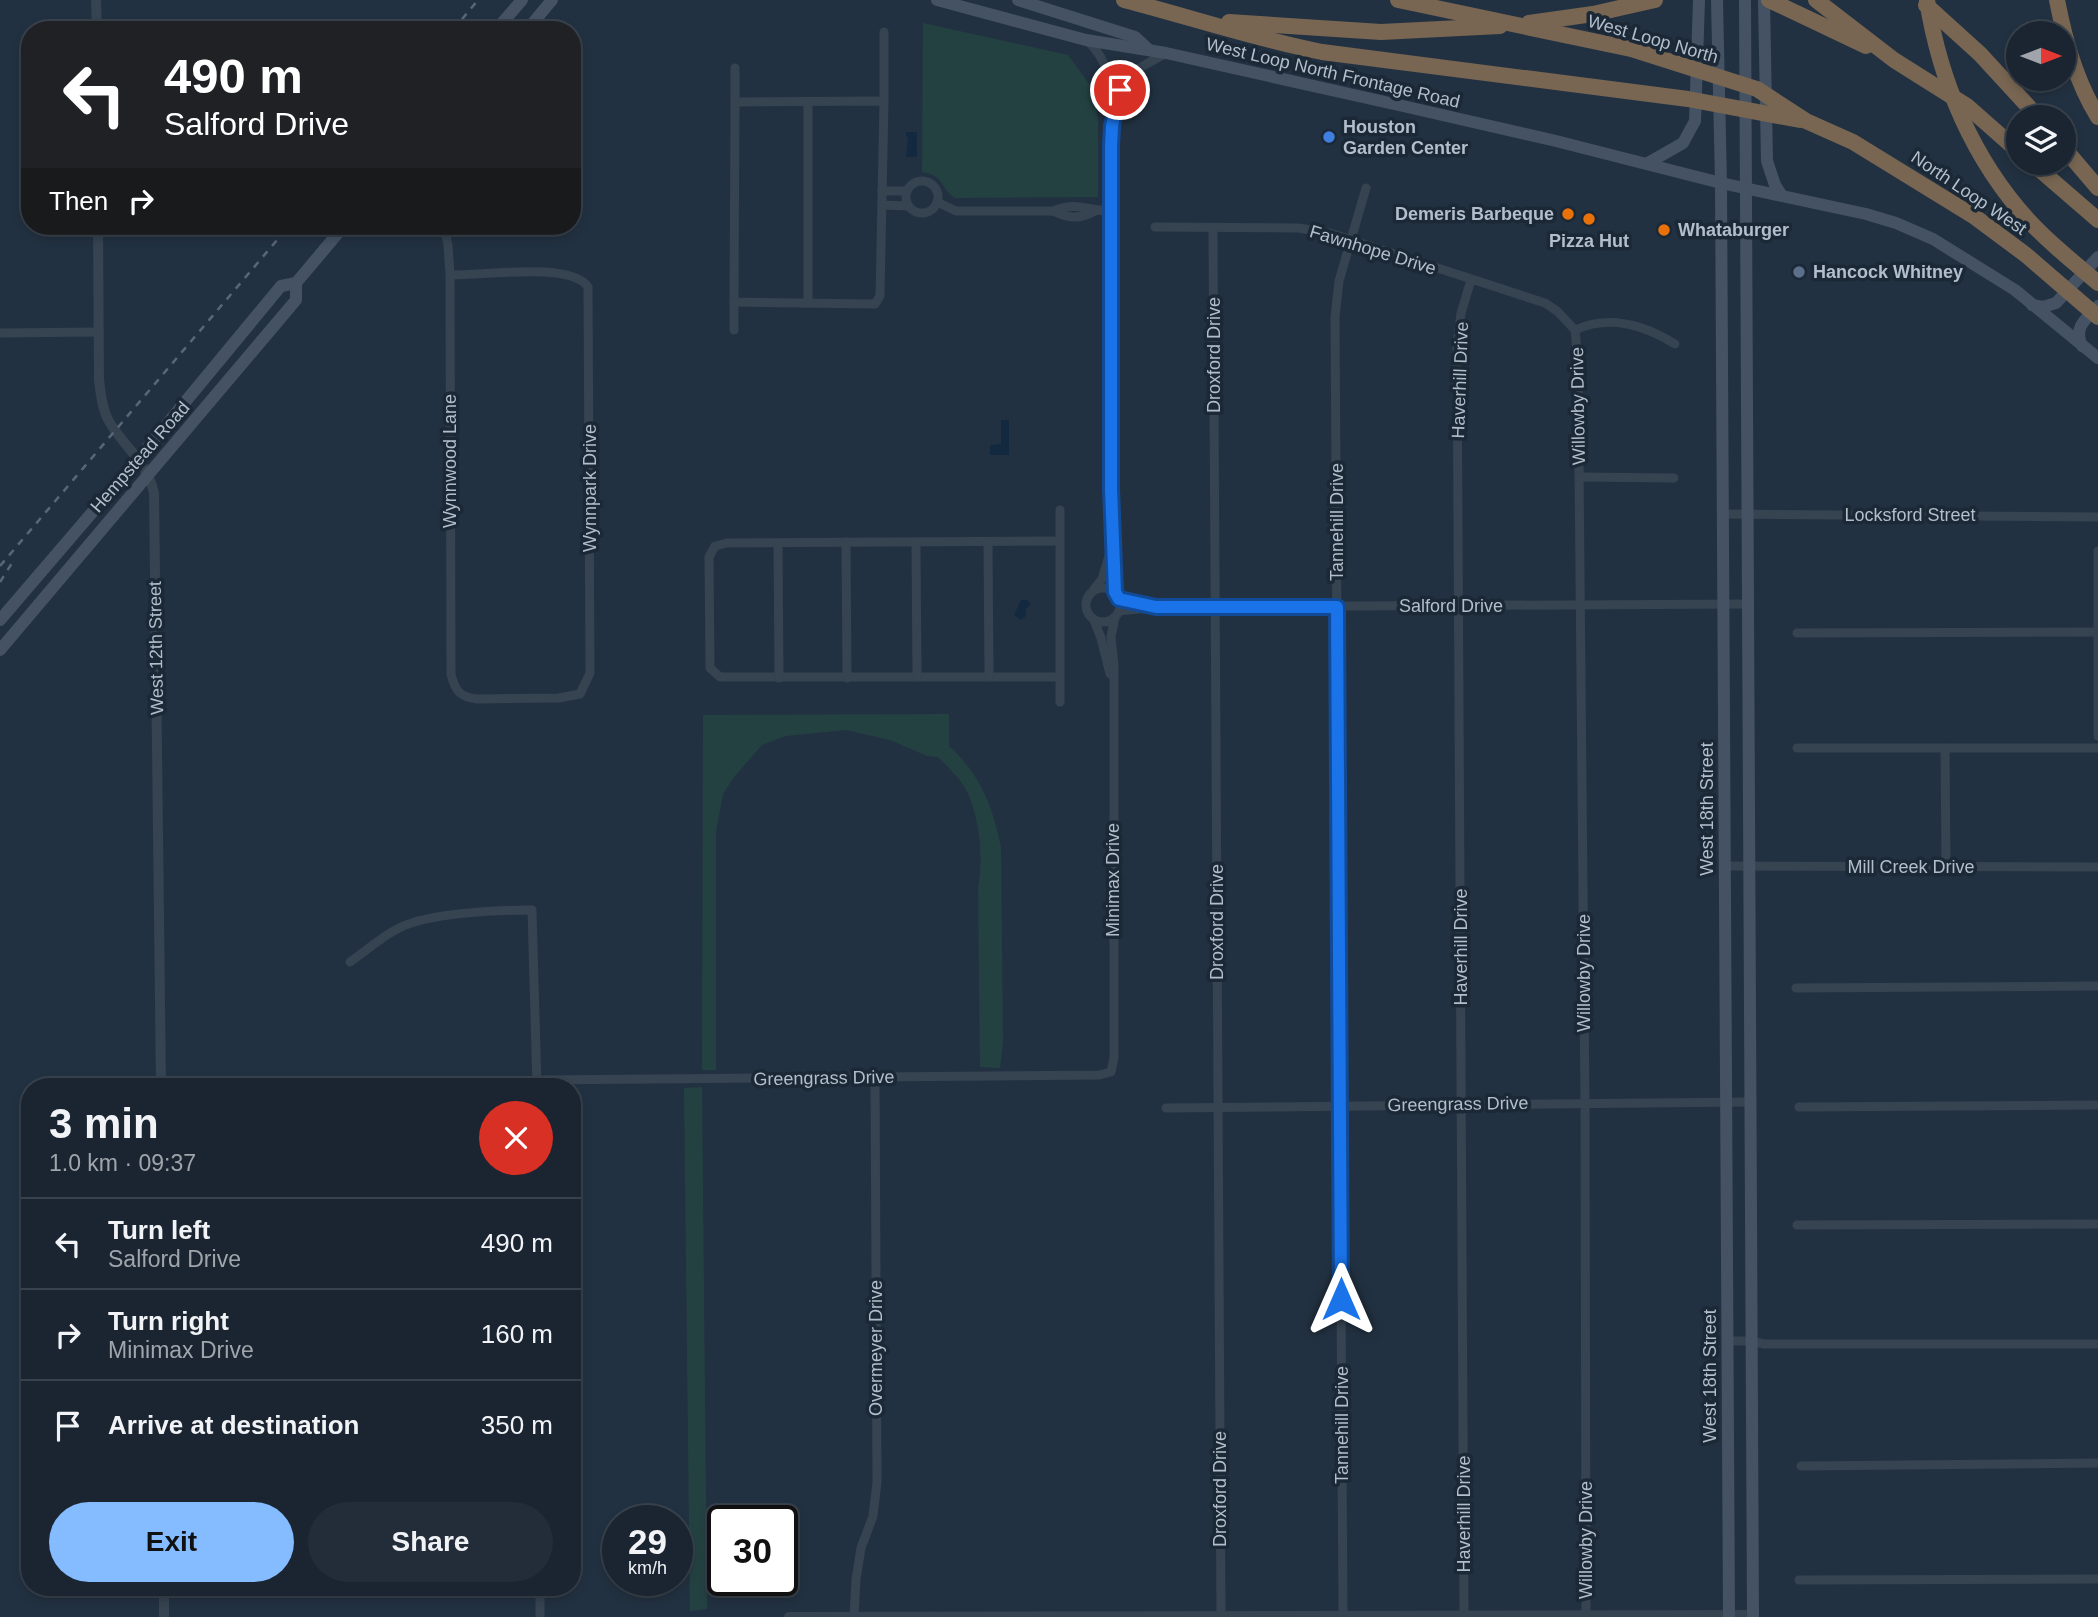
<!DOCTYPE html>
<meta charset="utf-8">
<style>
:root{--surface:#1a2531;--page:#232d39;--text:#f1f3f6;--muted:#9fa5ab;--line:#38424d;--accent:#84bcff}
body{margin:0;font-family:Arial,sans-serif;background:var(--page);color:var(--text);height:100vh;display:flex;flex-direction:column;font-size:26px;white-space:nowrap}
*{box-sizing:border-box;margin:0}
p{font-size:23px;color:var(--muted)}
.icon{flex:none;width:38px;height:38px;fill:none;stroke:currentColor;stroke-width:2;stroke-linecap:round;stroke-linejoin:round}
.map{position:relative;flex:1;overflow:hidden}
.panel{position:absolute;left:21px;top:1078px;width:560px;height:518px;display:flex;flex-direction:column;background:var(--surface);border-radius:28px;box-shadow:0 4px 10px #0003,0 0 0 2px var(--line)}
.panel>*{flex:none}
.hud{position:absolute;left:21px;top:21px;width:560px;height:214px;border-radius:28px;box-shadow:0 4px 10px #0003,0 0 0 2px var(--line);background:#202124;color:#fff;overflow:hidden}
.needle{width:46px;rotate:90deg}
.controls{position:absolute;left:2006px;top:21px;display:grid;gap:14px}
.controls a{display:grid;place-items:center;width:70px;height:70px;border-radius:50%;background:var(--surface);box-shadow:0 4px 10px #0003,0 0 0 2px var(--line);font-size:35px}
.speed{position:absolute;left:602px;top:1505px;display:flex;gap:14px;font-size:35px;font-weight:700;text-align:center}
.speed>*{display:grid;place-content:center;width:91px;height:91px;border-radius:50%;background:var(--surface);box-shadow:0 4px 10px #0003,0 0 0 2px var(--line);line-height:1}
.speed small{font-size:18px;font-weight:400}
.speed .limit{border:4px solid #111;border-radius:10px;background:#fff;color:#111}
.pin{position:absolute;display:grid;place-items:center;width:60px;height:60px;color:#fff;margin:-30px;border:4px solid #fff;border-radius:50%;box-shadow:0 2px 7px #0007}
.me{position:absolute;width:77px;margin:-38px;rotate:0deg;stroke-linejoin:round;filter:drop-shadow(0 0 5px #0008)}
.turn{display:flex;align-items:center;gap:24px;height:147px;padding:0 28px;font-size:32px}
.turn .icon{width:91px;height:91px;stroke-width:2.5}
.turn b{display:block;font-size:49px;line-height:60px}
.then{display:flex;align-items:center;height:66px;padding:0 28px;background:#0003;gap:14px;font-size:26px}
.round{display:grid;place-items:center;flex:none;width:74px;height:74px;border-radius:37px;background:var(--page)}
.overview{display:flex;align-items:center;justify-content:space-between;height:119px;padding:0 28px}
h1{font-size:42px;font-weight:700;line-height:52px}
.action{display:flex;gap:14px;margin-top:auto;padding:14px 28px}
.action a{flex:1;height:80px;border-radius:42px;background:var(--accent);color:#111;font-size:28px;font-weight:700;line-height:80px;text-align:center}
.action a+a{background:var(--page);color:var(--text)}
ul{padding:0;list-style:none}
li{display:flex;align-items:center;gap:21px;height:91px;padding:0 28px;border-top:2px solid var(--line)}
li div{flex:1}
li b{display:block;font-size:26px}
li em{font-style:normal}
.map>svg:first-child{display:block}
.green{fill:#244142}
.water{fill:#132940}
.lines{fill:none;stroke-linecap:round;stroke-linejoin:round}
.minor{stroke:#364351;stroke-width:9}
.tertiary{stroke:#364351;stroke-width:10}
.secondary{stroke:#445264;stroke-width:12}
.motorway{stroke:#786652;stroke-width:16}
.rail{stroke:#586778;stroke-width:2.5;stroke-dasharray:7 7;stroke-linecap:butt}
.route-casing{stroke:#114b97;stroke-width:18}
.route{stroke:#1a73e8;stroke-width:12}
.shop-dot{fill:#3f7fe0;stroke:#1b2836;stroke-width:2.5}
.food-dot{fill:#e8710a;stroke:#1b2836;stroke-width:2.5}
.service-dot{fill:#5c6f8a;stroke:#1b2836;stroke-width:2.5}
.labels{text-anchor:middle;dominant-baseline:central;stroke-width:7;stroke-linejoin:round;paint-order:stroke}
.street-label{font-size:18px;fill:#b2becb;stroke:#1b2836}
.poi-label{font-size:18px;font-weight:bold;fill:#b2becb;stroke:#1b2836;text-anchor:start}
</style>
<div class="map">
<svg width="2098" height="1617" viewBox="0 0 2098 1617">
<rect width="100%" height="100%" fill="#223141"/>
<g class="green">
<path d="M923,23L1068,55L1093,89L1098,120V197L955,198C940,189 945,175 922,172Z"/>
<path d="M949,714V746C980,774 993,807 1001,847L1003,1042L1000,1068L980,1067L978,889C983,859 981,826 969,796C963,781 950,769 938,757L927,756L890,740L846,730L786,736L762,745L734,777L723,794L716,831V1070H702L703,715Z"/>
<path d="M702,1087L707,1609L690,1611L684,1088Z"/>
</g>
<g class="water">
<path d="M906,132H917V157H906L908,137H906Z"/>
<path d="M1001,420H1009V455H990V445L1001,444Z"/>
<path d="M1021,600H1027L1031,604L1026,609V616L1021,620L1014,615Z"/>
</g>
<g class="lines">
<g class="minor">
<path d="M1088,41C1114,67 1110,91 1112,126L1111,489L1115,592"/>
<path d="M735,68V102"/>
<path d="M884,101L880,296L875,304L734,302L735,102Z"/>
<path d="M884,101V32"/>
<path d="M808,102V303"/>
<path d="M1115,114C1124,73 1130,73 1165,54"/>
<circle cx="922" cy="197" r="16"/>
<path d="M882,191H907"/>
<path d="M937,202L956,211H1053C1079,201 1086,211 1111,211"/>
<path d="M882,205L908,206"/>
<path d="M1053,211C1068,218 1079,220 1095,211"/>
<path d="M444,226L448,245L450,275L451,674C455,691 460,697 477,699L559,698L580,694L590,673L588,287C571,261 481,276 450,275"/>
<path d="M1155,227L1298,228L1330,233L1545,303L1557,311L1575,330"/>
<path d="M1213,228L1221,1617"/>
<path d="M734,302V330"/>
<path d="M1575,330L1578,361L1585,1103L1586,1616"/>
<path d="M1575,330C1610,314 1644,325 1675,344"/>
<path d="M0,333L98,332"/>
<path d="M1579,477L1674,478"/>
<path d="M1060,510V702"/>
<path d="M1722,514L2098,517"/>
<path d="M1060,541L727,543L715,546L709,557L710,668L720,677H1060"/>
<path d="M846,542L847,678"/>
<path d="M916,542L917,677"/>
<path d="M988,542L989,677"/>
<path d="M778,543L779,678"/>
<path d="M2098,551V736"/>
<circle cx="1103" cy="605" r="17"/>
<path d="M1094,589L1102,579L1112,546"/>
<path d="M1119,599L1155,607"/>
<path d="M1119,611L1156,607L1746,604"/>
<path d="M1094,620L1101,638L1110,674"/>
<path d="M1797,633L2098,632"/>
<path d="M1797,748H2098"/>
<path d="M1945,748L1946,868"/>
<path d="M1724,866L2098,867"/>
<path d="M350,962C366,951 381,937 399,928C428,913 497,910 532,910L537,1087"/>
<path d="M1796,988L2098,986"/>
<path d="M537,1080L1099,1075L1111,1072L1114,1058V665L1111,637L1115,617"/>
<path d="M1799,1107L2098,1105"/>
<path d="M1166,1108L1749,1102"/>
<path d="M1797,1225L2098,1224"/>
<path d="M1727,1341H1751L1764,1344H2098"/>
<path d="M1801,1466L2098,1463"/>
<path d="M1799,1580L2098,1579"/>
<path d="M540,1587V1617"/>
<path d="M1464,1616L1457,345L1461,313L1471,280"/>
<path d="M854,1617L856,1579L861,1548L873,1516L877,1482L875,1077"/>
<path d="M1343,1617L1335,317L1339,281L1366,188"/>
</g>
<g class="tertiary">
<path d="M96,0L97,30"/>
<path d="M98,226L99,380C101,395 102,410 110,423C126,449 147,462 154,493L161,1087"/>
<path d="M164,1587V1617"/>
<path d="M789,1617L1753,1615"/>
</g>
<g class="secondary">
<path d="M937,0L1086,40L1166,53L1403,106L1556,141L1721,183L1866,214L1896,223L1933,239L2015,290L2098,358"/>
<path d="M1018,0L1135,37L1149,50"/>
<path d="M1717,0L1721,183L1729,1617"/>
<path d="M1745,0L1753,1617"/>
<path d="M1764,0L1767,161L1775,185L1782,196"/>
<path d="M496,30L522,0"/>
<path d="M527,30L552,0"/>
<path d="M1648,163L1683,143L1695,121L1699,0"/>
<path d="M2032,305L2043,307L2056,303L2098,257"/>
<path d="M2082,346C2073,327 2086,319 2098,306"/>
<path d="M0,620L138,459L281,286L296,283L344,226"/>
<path d="M0,650L296,300V283"/>
</g>
<g class="motorway">
<path d="M1124,0C1190,17 1255,39 1322,52L1688,99L1800,120"/>
<path d="M1398,0L1631,49L1757,89L1806,121L1853,142L1975,217L2026,255L2098,317"/>
<path d="M1769,0L1866,46"/>
<path d="M1816,0L1894,60L1967,106L2018,151"/>
<path d="M1927,0C1940,82 1973,160 2030,222C2050,244 2075,263 2098,283"/>
<path d="M2057,0C2065,41 2076,81 2098,117"/>
<path d="M1926,5L1980,54L2038,117"/>
<path d="M1229,22L1381,32L1500,26"/>
<path d="M1529,23L1593,14L1655,0"/>
<path d="M2063,147L2098,188"/>
<path d="M2032,163L2098,220"/>
</g>
<g class="rail">
<path d="M453,30L478,0"/>
<path d="M0,566L289,226"/>
<path d="M0,582L14,560"/>
</g>
</g>
<g class="lines">
<defs>
<path id="route" d="M1120,90L1112,126L1111,146V489L1115,592L1119,599L1156,607H1337L1341,1299"/>
</defs>
<use href="#route" class="route-casing"/>
<use href="#route" class="route"/>
</g>
<circle class="shop-dot" cx="1329" cy="137" r="7"/>
<g class="food-dot">
<circle cx="1568" cy="214" r="7"/>
<circle cx="1589" cy="219" r="7"/>
<circle cx="1664" cy="230" r="7"/>
</g>
<circle class="service-dot" cx="1799" cy="272" r="7"/>
<g class="labels">
<g class="street-label">
<text transform="translate(1653 39) rotate(16)">West Loop North</text>
<text transform="translate(1333 73) rotate(13)">West Loop North Frontage Road</text>
<text transform="translate(1969 193) rotate(34)">North Loop West</text>
<text transform="translate(1373 250) rotate(17)">Fawnhope Drive</text>
<text transform="translate(1214 355) rotate(-90)">Droxford Drive</text>
<text transform="translate(1460 380) rotate(-88)">Haverhill Drive</text>
<text transform="translate(1578 406) rotate(-91)">Willowby Drive</text>
<text transform="translate(140 457) rotate(-49)">Hempstead Road</text>
<text transform="translate(450 461) rotate(-90)">Wynnwood Lane</text>
<text transform="translate(590 488) rotate(-90)">Wynnpark Drive</text>
<text x="1910" y="515">Locksford Street</text>
<text transform="translate(1337 522) rotate(-90)">Tannehill Drive</text>
<text x="1451" y="606">Salford Drive</text>
<text transform="translate(156 648) rotate(-91)">West 12th Street</text>
<text transform="translate(1707 809) rotate(-90)">West 18th Street</text>
<text x="1911" y="867">Mill Creek Drive</text>
<text transform="translate(1113 880) rotate(-90)">Minimax Drive</text>
<text transform="translate(1217 922) rotate(-90)">Droxford Drive</text>
<text transform="translate(1461 947) rotate(-90)">Haverhill Drive</text>
<text transform="translate(1584 973) rotate(-90)">Willowby Drive</text>
<text transform="translate(824 1078) rotate(-1)">Greengrass Drive</text>
<text transform="translate(1458 1104) rotate(-1)">Greengrass Drive</text>
<text transform="translate(876 1348) rotate(-90)">Overmeyer Drive</text>
<text transform="translate(1710 1376) rotate(-90)">West 18th Street</text>
<text transform="translate(1342 1425) rotate(-90)">Tannehill Drive</text>
<text transform="translate(1220 1489) rotate(-90)">Droxford Drive</text>
<text transform="translate(1464 1514) rotate(-90)">Haverhill Drive</text>
<text transform="translate(1586 1540) rotate(-90)">Willowby Drive</text>
</g>
<g class="poi-label">
<text x="1343" y="127">Houston<tspan x="1343" dy="21">Garden Center</tspan></text>
<text x="1554" y="214" text-anchor="end">Demeris Barbeque</text>
<text x="1678" y="230">Whataburger</text>
<text x="1589" y="241" text-anchor="middle">Pizza Hut</text>
<text x="1813" y="272">Hancock Whitney</text>
</g>
</g>
</svg>
<div class="controls">
<a><svg class="needle" viewBox="-14 -14 28 28"><path d="M0-13l5 13h-10z" fill="#e53935"/><path d="M0 13l5-13h-10z" fill="#9fa5ab"/></svg></a>
<a><svg class="icon" aria-label="layers" viewBox="0 0 24 24"><path d="M12 4l9 5-9 5-9-5zM3 14l9 5 9-5"/></svg></a>
</div>
<div class="speed"><div>29<small>km/h</small></div><div class="limit">30</div></div>
<div class="pin" style="left:1120px;top:90px;background:#d93025"><svg class="icon" aria-label="arrive" viewBox="0 0 24 24"><path d="M6 21V4h12l-3 4 3 4H6"/></svg></div>
<svg class="me" style="left:1341px;top:1299px" viewBox="-20 -20 40 40"><path d="M0-17L14 15 0 8-14 15z" fill="#1a73e8" stroke="#fff" stroke-width="4"/></svg>
<div class="hud">
<div class="turn"><svg class="icon" aria-label="left" viewBox="0 0 24 24"><path d="M17 20v-9H6M10 6l-5 5 5 5"/></svg><div><b>490 m</b>Salford Drive</div></div>
<div class="then">Then<svg class="icon" aria-label="right" viewBox="0 0 24 24"><path d="M7 20v-9h11M14 6l5 5-5 5"/></svg></div>
</div>
<section class="panel">
<div class="overview"><div><h1>3 min</h1><p>1.0 km · 09:37</p></div><a class="round" style="background:#d93025;color:#fff"><svg class="icon" aria-label="close" viewBox="0 0 24 24"><path d="M6 6l12 12M18 6L6 18"/></svg></a></div>
<ul>
<li><svg class="icon" aria-label="left" viewBox="0 0 24 24"><path d="M17 20v-9H6M10 6l-5 5 5 5"/></svg><div><b>Turn left</b><p>Salford Drive</p></div><em>490 m</em></li>
<li><svg class="icon" aria-label="right" viewBox="0 0 24 24"><path d="M7 20v-9h11M14 6l5 5-5 5"/></svg><div><b>Turn right</b><p>Minimax Drive</p></div><em>160 m</em></li>
<li><svg class="icon" aria-label="arrive" viewBox="0 0 24 24"><path d="M6 21V4h12l-3 4 3 4H6"/></svg><div><b>Arrive at destination</b></div><em>350 m</em></li>
</ul>
<div class="action"><a>Exit</a><a>Share</a></div>
</section>
</div>
